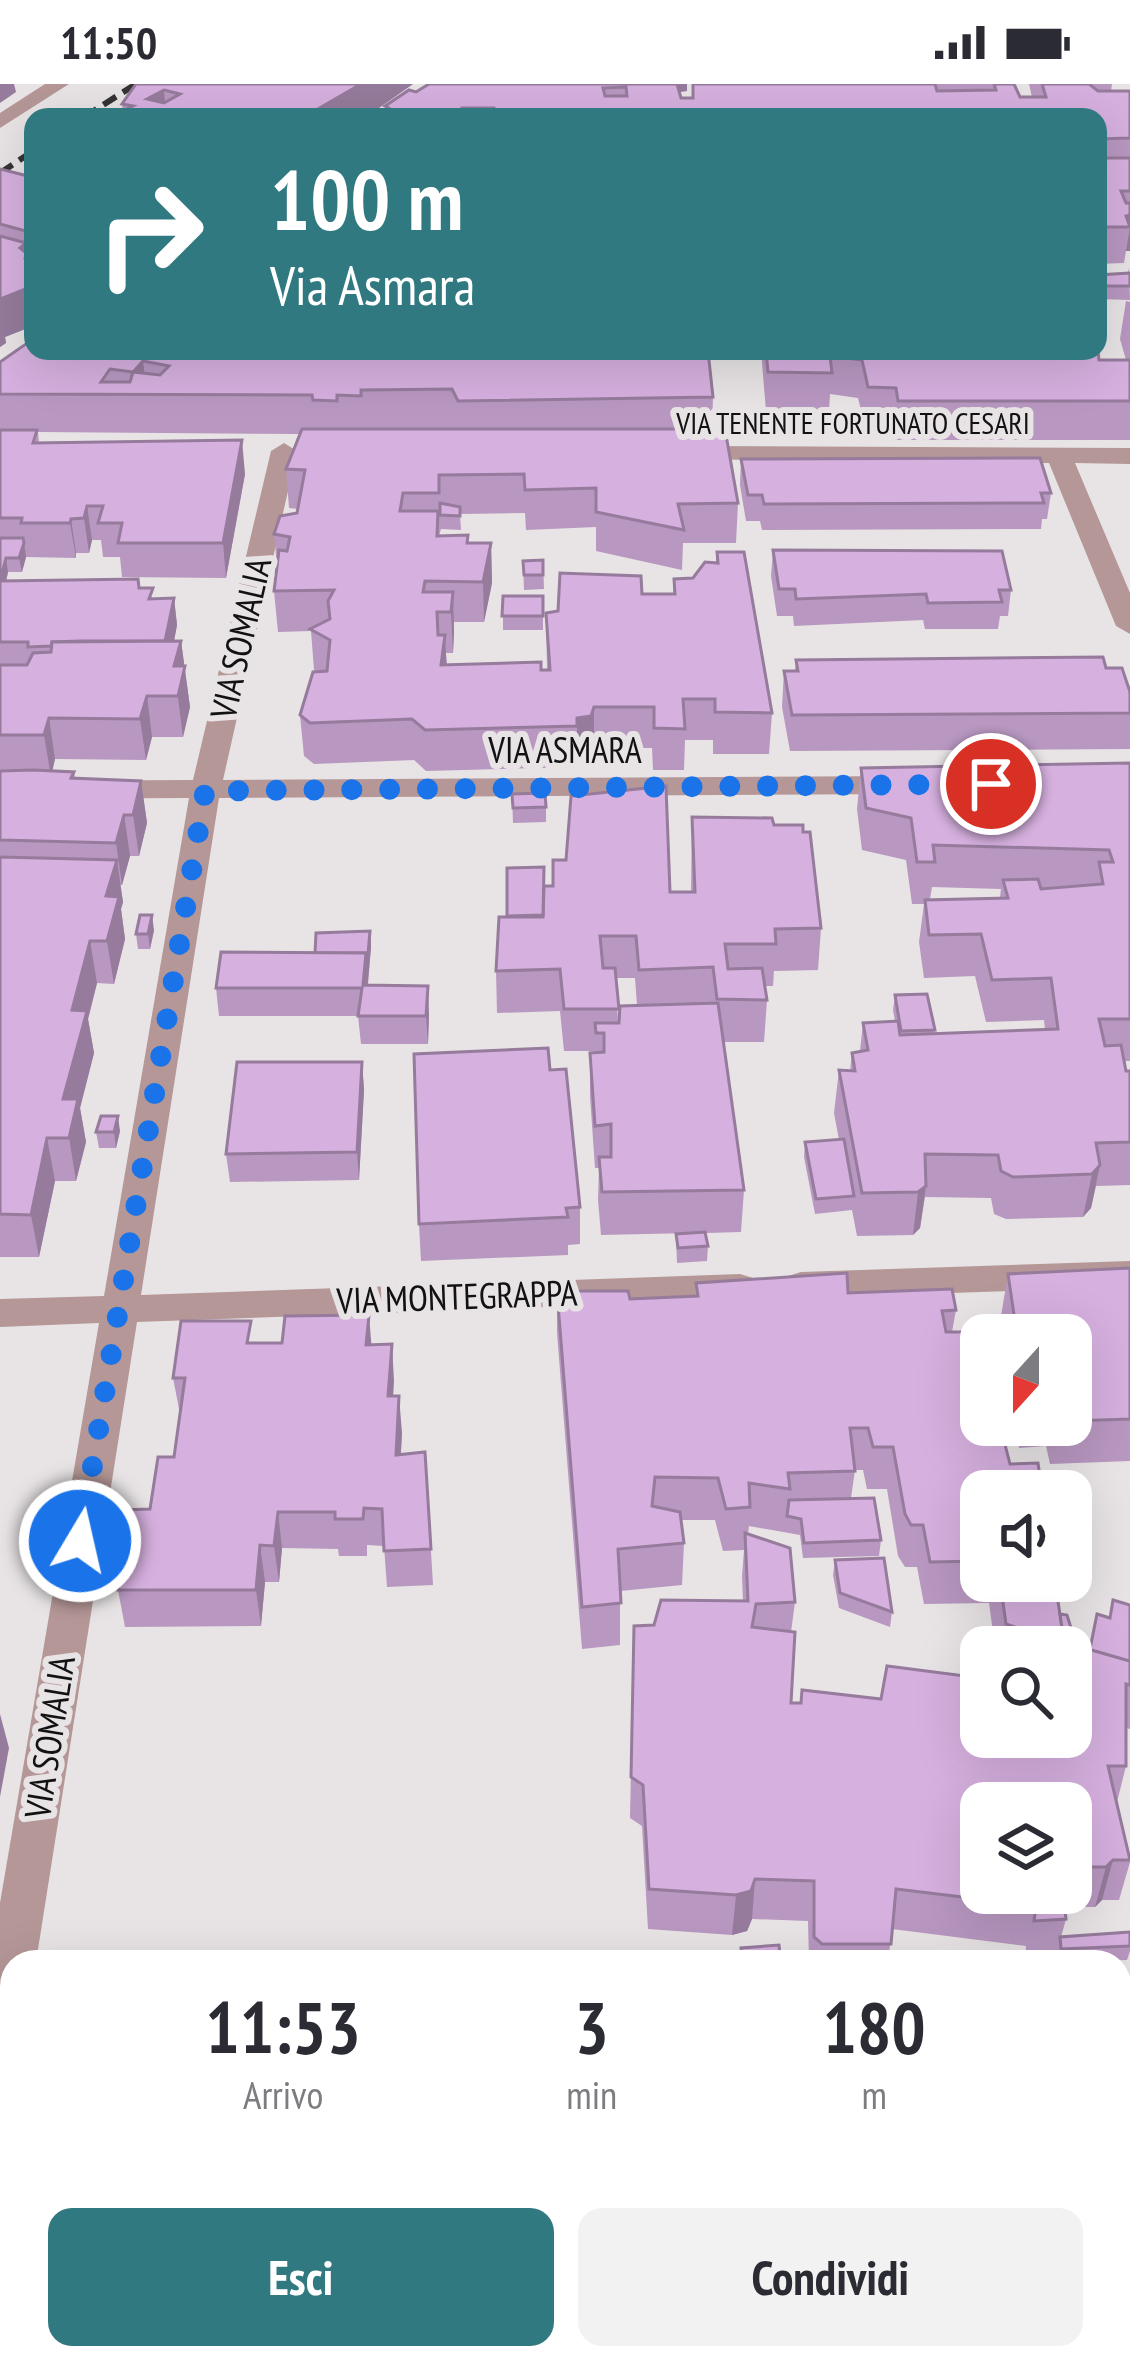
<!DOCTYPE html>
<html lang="it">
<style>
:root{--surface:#fff;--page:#f2f2f3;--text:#2b2b33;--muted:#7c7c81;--accent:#317980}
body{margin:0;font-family:"PT Sans Narrow",sans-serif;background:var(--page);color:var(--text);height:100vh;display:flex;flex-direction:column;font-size:45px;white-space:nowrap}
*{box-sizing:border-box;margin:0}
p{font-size:39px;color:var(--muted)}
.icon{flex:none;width:66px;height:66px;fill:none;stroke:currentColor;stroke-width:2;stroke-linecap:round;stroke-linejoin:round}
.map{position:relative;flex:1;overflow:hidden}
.drawer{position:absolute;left:0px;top:1866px;width:1131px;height:420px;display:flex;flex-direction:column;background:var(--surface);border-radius:36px 36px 0 0;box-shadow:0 12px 48px #0002}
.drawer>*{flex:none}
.top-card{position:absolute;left:24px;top:24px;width:1083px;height:252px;border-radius:24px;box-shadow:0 12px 48px #0002;background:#317980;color:#fff;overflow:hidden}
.needle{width:78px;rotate:201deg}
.controls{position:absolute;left:960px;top:1230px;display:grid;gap:24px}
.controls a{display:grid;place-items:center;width:132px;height:132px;border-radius:24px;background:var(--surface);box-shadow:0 12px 48px #0002;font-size:60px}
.pin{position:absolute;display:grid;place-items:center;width:102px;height:102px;color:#fff;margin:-51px;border:6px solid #fff;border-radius:50%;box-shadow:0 3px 12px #0007}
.me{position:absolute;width:132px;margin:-66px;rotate:9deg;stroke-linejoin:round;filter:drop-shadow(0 0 9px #0008)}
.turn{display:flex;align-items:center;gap:42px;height:252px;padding:0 48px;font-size:54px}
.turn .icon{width:156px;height:156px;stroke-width:2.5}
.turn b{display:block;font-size:84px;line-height:102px}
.eta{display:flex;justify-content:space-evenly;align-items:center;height:204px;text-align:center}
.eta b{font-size:72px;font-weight:700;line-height:84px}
.cta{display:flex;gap:24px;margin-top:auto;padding:24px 48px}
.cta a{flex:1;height:138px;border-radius:24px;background:var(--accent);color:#fff;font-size:48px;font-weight:700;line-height:138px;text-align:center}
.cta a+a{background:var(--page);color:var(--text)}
.status{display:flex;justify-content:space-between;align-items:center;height:84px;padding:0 60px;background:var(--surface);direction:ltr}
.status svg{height:33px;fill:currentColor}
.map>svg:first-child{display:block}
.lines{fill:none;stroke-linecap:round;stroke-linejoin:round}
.minor{fill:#b49796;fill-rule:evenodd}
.rail{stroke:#353435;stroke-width:6;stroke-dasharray:15 8;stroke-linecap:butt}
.wall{fill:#b897c0;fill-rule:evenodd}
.shaded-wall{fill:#967b9c}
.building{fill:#d6b0df;stroke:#967b9c;stroke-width:3;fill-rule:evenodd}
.route{stroke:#1a73e8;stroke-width:21;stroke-dasharray:0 37.8}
.labels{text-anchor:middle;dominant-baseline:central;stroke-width:12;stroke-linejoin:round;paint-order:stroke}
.far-street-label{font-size:30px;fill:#131213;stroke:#e8e4e5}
.street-label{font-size:36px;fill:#131213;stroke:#e8e4e5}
</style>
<div class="status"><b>11:50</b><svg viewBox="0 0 49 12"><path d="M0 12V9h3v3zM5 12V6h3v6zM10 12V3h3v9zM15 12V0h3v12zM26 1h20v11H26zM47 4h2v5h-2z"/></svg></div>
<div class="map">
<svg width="1130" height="2286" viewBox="0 0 1130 2286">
<rect width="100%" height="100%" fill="#e8e4e5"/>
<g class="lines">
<g class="minor">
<path d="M45,0H69L0,44V29Z"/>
<path d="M284,359L297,367L223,696L908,692L923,701L908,710L219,714L141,1211L740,1190L753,1194L758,1203L753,1212L740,1216L137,1238L36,1878H12V1978L0,1983V1819L99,1239L0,1243V1215L104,1212L189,714L0,715V697L193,696L271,367Z"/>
<path d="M684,362L1130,364V380L1075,379L1130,509V550L1116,542L1049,379L675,375V365Z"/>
<path d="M1130,1177V1203L801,1214L788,1210L783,1201L788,1192L801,1188Z"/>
<rect x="1119" y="1906" width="11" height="44"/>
</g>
<g class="rail">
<path d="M84,33L136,0"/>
<path d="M0,89L33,67"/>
</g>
</g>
<g class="wall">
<path d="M136,0H413L366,33H111L123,27L122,20Z"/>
<path d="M687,0V7L679,8L681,14H693V0H1014L1020,13H1032L1029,0H1112L1111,7H1130V167H1126L1124,179L1098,180V33H385V22L416,8Z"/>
<path d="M0,85L28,92L33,87V242L5,253L6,259L0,263Z"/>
<path d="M1129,183L1130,216L1098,215V191L1128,189Z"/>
<path d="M1126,217L1130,218V356H895L893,342H865L858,314L830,310L829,327H766L761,267H1098V234L1102,247L1098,270L1099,276H1126L1120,255Z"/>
<path d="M33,267H290V269H303V267H708L713,313L712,345L738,419L736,459H683L682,486L596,467V443L526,446L525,429L460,430L461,446L441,445L439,452L468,459H491L492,499L484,538H454L453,569H446L447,581L547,586L546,529L642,510H673L674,495L693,494L716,479L717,468L772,629L769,670H713V656H685L684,686H653L652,664H594L590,673L577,675V683L426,687L414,676L314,680L304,672L300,631L318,588L314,586L311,547L278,548L274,507L277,482L274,450L297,429L298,425L289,424L286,385L300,350L38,348L39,359L245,390L226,494L122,493L120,473H103L101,456H92L89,469H76V474L26,473L22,488H8L6,497L139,504L154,515L174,514L177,541L174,557H181L190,623L183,653H152L146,676L55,675L52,687L74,688L75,694L141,697L147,739L139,772H130L122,801H120L123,818L121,825L125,855L114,900L97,899L88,935L94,969L80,1024L86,1058L76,1097H55L39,1173H0V278Z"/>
<path d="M741,375L1051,409L1047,435H1042L1041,445L762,446L760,437H746L740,401Z"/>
<path d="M773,466L1011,506L1008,532H1000L998,545H925L923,536L794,542L793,532H777L771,492Z"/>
<path d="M543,476L544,505L524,506L523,477Z"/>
<rect x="503" y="512" width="40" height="34"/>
<path d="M796,576L1106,584L1130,608V665L790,667L782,623L784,587H795Z"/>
<path d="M1130,679V977H1124L1126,987H1130V1101L1096,1102L1091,1124L1083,1133L1006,1135L994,1130L991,1114L925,1113L920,1144L913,1151L857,1152L852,1126L815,1130L804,1073L805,1058L839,1056L834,1029L839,986L850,987L852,969L860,967L863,939L895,937L893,926L895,911L935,946L934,950L1045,946L1044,936L986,938L975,892L924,894L919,858L924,820H912L906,776L862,766L857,725L861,684ZM932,803L1001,805L1000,814L930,815Z"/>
<path d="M512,710L546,723V738L513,739Z"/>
<path d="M692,733L774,741L803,748L821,844L818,886L774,887L773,902H765L767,916L764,958H724L744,1106L741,1148L706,1149L708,1162L707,1177L677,1179L676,1150L691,1149L601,1151L598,1116L599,1084H595L590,1012V969H595V967H564L560,927L497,929L496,887L507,833L670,808H691ZM616,894H635L637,921L618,939Z"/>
<path d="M154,846L150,865H138L136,850Z"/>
<path d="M370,847L371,863L368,901L429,930L428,960H361L358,932H219L216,904Z"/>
<path d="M362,978L364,1006L359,1096L230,1098L226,1070Z"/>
<path d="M550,986L580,1123V1160L568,1161V1171L421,1177L419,1140Z"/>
<path d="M120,1047L116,1064H99L96,1048Z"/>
<path d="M1130,1184V1377L1050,1380L1046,1362L1019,1364L1016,1341H1071V1251H1003L1001,1232L1008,1190Z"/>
<path d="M696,1199L848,1209L956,1226L952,1248L981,1407V1497H1055L1060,1530L1076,1560L1089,1564L1109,1533L1113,1516L1130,1521V1645L1126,1644V1682L1117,1718L1130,1778L1119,1816H1102L1095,1823H1065L1066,1835L1061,1853L1130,1848V1867L1127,1876L1057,1878V1871L1056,1875L1025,1876L1026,1862L892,1845L888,1878H809L808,1837L752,1835L747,1847L732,1851L648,1845L642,1742L630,1734L634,1542L654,1541L743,1517L742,1492L744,1466L723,1467L715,1436H681L684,1459L682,1501L620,1507V1561L582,1565L557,1249V1207L630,1215L695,1213ZM855,1386H863L867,1405H887L898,1472L905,1483H917L924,1520L989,1519L995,1563H1071V1653L791,1619V1548L795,1518L748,1450L749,1442L800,1451L803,1474L879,1472L881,1456L851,1414ZM1071,1719V1809H981Z"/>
<path d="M253,1259L392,1260L393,1312L402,1349L401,1371L425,1368L433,1501L387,1503L384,1462L367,1461V1472H339L338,1465L282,1464L279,1498H265L261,1542L125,1543L118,1506L121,1490L114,1459L150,1425L174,1373L180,1330L173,1294Z"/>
<path d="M835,1476L892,1528L890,1543L839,1524L833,1491Z"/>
<path d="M125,2274H759L318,2278L230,2283Z"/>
</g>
<g class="shaded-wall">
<path d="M0,0H14L16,8L0,19Z"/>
<path d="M361,0H413L366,33H304Z"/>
<path d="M614,0H687V7L627,15L626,3Z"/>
<path d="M164,6L166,33L147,15Z"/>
<path d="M1130,131V167H1126L1130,143L1126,132Z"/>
<path d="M26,159L33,191V242L5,253L6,259L0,263V215L20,164Z"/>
<path d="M143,277L147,310L133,288Z"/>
<path d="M242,356L245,390L226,494L223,459Z"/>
<path d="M87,422L92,456L89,469L84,434Z"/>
<path d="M71,435L76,469V474L70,439Z"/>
<path d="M24,459L26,473L22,488L19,474Z"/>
<path d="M491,459L492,499L484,538L483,498Z"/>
<path d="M6,474L8,488L3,512L0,497Z"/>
<path d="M453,508L454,549L453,569L451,528Z"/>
<path d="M174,514L177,541L168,589L164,562Z"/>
<path d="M445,551L447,592L441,581Z"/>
<path d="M181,557L190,623L183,653L174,582Z"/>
<path d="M147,612L152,653L146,676L140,635Z"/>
<path d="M594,623V664L590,673L577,675V634Z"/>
<path d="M49,634L55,675L51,693L44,651Z"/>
<path d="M141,697L147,739L139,772L133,731Z"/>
<path d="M124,731L130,772L122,801L116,759Z"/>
<path d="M117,776L123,818L121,825L125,855L114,900L107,857L106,812Z"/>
<path d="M152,831L154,846L150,865L148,850Z"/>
<path d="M370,847L371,863L365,929L363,901Z"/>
<path d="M90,857L97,899L88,935L94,969L80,1024L86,1058L76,1097L63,1015L72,926Z"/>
<path d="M428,902L429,930L428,960L426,932Z"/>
<path d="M362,978L364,1006L359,1096L357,1068Z"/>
<path d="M118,1032L120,1047L116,1064L114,1048Z"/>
<path d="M47,1054L55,1097L39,1173L31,1131Z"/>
<path d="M1100,1081L1091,1124L1083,1133L1092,1090Z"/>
<path d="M926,1102L920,1144L913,1151L918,1108Z"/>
<path d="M369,1231L372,1268L366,1261Z"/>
<path d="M392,1260L394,1297L391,1349L388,1312Z"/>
<path d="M399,1312L402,1349L398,1408L396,1371Z"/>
<path d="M278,1428L282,1464L279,1498L274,1462Z"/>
<path d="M260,1461L265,1498L261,1542L256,1506Z"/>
<path d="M0,1630L9,1664L0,1713Z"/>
<path d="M1113,1776L1102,1816L1095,1823L1106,1783Z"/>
<path d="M755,1795L752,1835L747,1847L732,1851L736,1811Z"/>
<path d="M222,2274H228L229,2286H221Z"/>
</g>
<g class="building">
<path d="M136,0H361L304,33H111L133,22L122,20ZM164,6L180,10L164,19L147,15Z"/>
<path d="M429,0H677L681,14H693V0H935L937,7L996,6L994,0H1014L1020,13H1046L1042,0H1089L1098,7H1130V54L1098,55V33H685L684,29H675V33H495L494,24H462V33H388L389,24L385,22L409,6L416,8ZM626,3L627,12H605L603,4Z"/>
<path d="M1098,74H1130V107H1121L1126,119H1130V131L1126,132L1130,143H1098V122H1104L1098,108Z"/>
<path d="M0,85L28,92L33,87V149L0,140Z"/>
<path d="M0,152L26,159L20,164L30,172L24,175H33V202L0,215Z"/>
<path d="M1130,189V202H1098V191Z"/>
<path d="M33,255V267H284L282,269H316V267H550V269L562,270V267H708L713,313L458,317L452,305L361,306V312L337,311V317L313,316L312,311L0,310V278ZM143,277L169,282L160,291L133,288ZM110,285L133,288L130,298H101Z"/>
<path d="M766,267H1098L1099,276H1130V317H898L896,304L868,303L862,276L830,272L832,289L768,288Z"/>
<path d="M302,345H725L738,419L678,420L684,446L596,428V404L525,406L524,390L439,391V409H403L400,427H438L437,452L468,451L467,459H491L483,498L425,497L423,508H453L451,528H437L438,551H445L441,581L541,578V586H550L546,529L558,527L560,489L641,492L642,510H675L674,495L693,494L705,478L718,479L717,468H744L772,629L715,628V615H683L685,645L654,644V623H594L591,632L577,634V642L425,646L412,635L310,639L300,631L313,588L327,587L330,556L310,545L330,535L328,517L334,506L274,507L279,466L287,467L290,453L274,450L280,432L297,429L305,386L286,385Z"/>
<path d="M0,346H37L33,359L242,356L223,459H118L122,439H98L103,422H87L84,434L71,435L70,439H21L22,434H0Z"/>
<path d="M1040,374L1051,409H1041L1044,419L764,420L762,411H748L741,375Z"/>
<path d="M440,419L460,423V432L440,431Z"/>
<path d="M0,454H23L24,459L19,474H6L0,497Z"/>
<path d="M773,466L1002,467L1011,506H999L1002,518L928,519L926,510L796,515L795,505H779Z"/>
<path d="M543,476V491H524L523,477Z"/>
<path d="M138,495L139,504H153L149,515L174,514L165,557H81L52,558L51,562L28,563V558H0V497Z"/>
<path d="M503,512H543V532H502Z"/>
<path d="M181,557L174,582H185L178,612H147L140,635L49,634L44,651H0V581H27L33,569L51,568L52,558Z"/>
<path d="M1103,573L1106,584H1122L1130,608V629L792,631L784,587H798L796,576Z"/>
<path d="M1130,679V935H1099L1105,962L1121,961L1126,987H1130V1058L1096,1059L1100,1081L1092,1090L1013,1093L1001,1087L998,1071L925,1070L926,1102L918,1108L862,1109L839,986L855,987L852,969L868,966L863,939L898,937L900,951L1058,945L1051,894L992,896L981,850L929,851L925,816L1008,814L1003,796L1038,795L1041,805L1103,800L1099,778H1113L1109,766L933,761L935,778H917L911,734L866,724L861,684Z"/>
<path d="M34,686L74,688L71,694L141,697L133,731H124L116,759L0,756V687Z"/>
<path d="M666,702L670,808H695L692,733L772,734L774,741H803V748H810L821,844L775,845L776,860H725L728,885L762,884L767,916L717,915L713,883L639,886L636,852H600L603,884H615L619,925H564L560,885L496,887L499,833H543L544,802H553V776H566L571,712Z"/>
<path d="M545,709L546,723L513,724L512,710Z"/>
<path d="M0,773L117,776L106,812L119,813L107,857H90L72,926L87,927L63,1015H78L69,1054H47L31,1131L0,1130Z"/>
<path d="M544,783L543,831L507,832V784Z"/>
<path d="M140,831H152L148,850H136Z"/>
<path d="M370,847L367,882L366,869H315L316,849Z"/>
<path d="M221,868L366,869L363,901L428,902L426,932H358L362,904H216Z"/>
<path d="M927,910L935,946L901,947L895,911Z"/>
<path d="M718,919L744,1106L602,1108L599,1073H611V1040L595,1042L590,969L604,968V949H596L595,939H619L620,922Z"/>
<path d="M548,964L550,986L566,985L580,1123L566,1124L568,1133L419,1140L414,970Z"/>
<path d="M237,978H362L357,1068L226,1070Z"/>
<path d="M101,1032H118L114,1048H96Z"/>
<path d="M844,1055L854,1112L816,1115L805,1058Z"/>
<path d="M705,1148L708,1162L678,1164L676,1150Z"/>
<path d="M1130,1184V1335L1071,1337V1251H1017L1008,1190Z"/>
<path d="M847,1189L848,1209L952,1205L956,1226L942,1227L946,1248H973L979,1276H981V1341H1000L1010,1380L1038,1379L1042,1407H981V1477L930,1478L923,1441H911L905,1430L893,1363H873L868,1344H850L855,1387L788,1389L790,1405L749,1399L750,1423L726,1425L718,1394L655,1393L652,1422L680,1428L684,1459L618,1465L621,1519L582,1523L557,1207H628L630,1215L698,1212L696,1199Z"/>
<path d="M369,1231L366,1261L392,1260L388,1312H399L396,1371L425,1368L431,1465L384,1467L382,1425L364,1424L363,1435H335V1428H278L274,1462L260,1461L256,1506H118L125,1459H114L120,1426L150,1425L158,1373H174L185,1294H173L181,1237H251L247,1259H282L285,1232Z"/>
<path d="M874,1414L881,1456L804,1459L801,1435L787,1432L789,1416Z"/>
<path d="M745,1449L790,1464L795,1518L756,1520L752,1543L795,1548L791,1619H801L802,1606L881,1615L887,1582L981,1594V1653H1071V1563H1039V1551L1006,1540L1000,1497H1055L1064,1558L1130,1577V1601L1126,1600V1682H1108L1130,1776H1113L1106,1783H1071V1719H981V1809H1063L1066,1835L1034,1837L1036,1822L896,1805L891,1860H822L814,1853V1797L755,1795L751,1807L736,1811L649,1805L643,1701L631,1693L634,1542L654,1541L661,1516L748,1517Z"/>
<path d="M884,1474L892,1528L840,1509L835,1476Z"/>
<path d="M1113,1516L1130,1521V1577L1064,1558L1060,1530L1067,1531L1076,1560L1090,1565L1097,1530L1110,1534Z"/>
<path d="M1130,1848V1862L1061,1865L1060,1853Z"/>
<path d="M779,1861L781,1878H742L741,1864Z"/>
<path d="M1119,2120L1130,2123V2286H891L894,2274H1119Z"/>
<path d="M125,2274H222L221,2286H124Z"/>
<path d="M318,2274H759L760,2286H318Z"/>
</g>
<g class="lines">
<path class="route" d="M80,1457L205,707L991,700"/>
</g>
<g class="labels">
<g class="far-street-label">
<text x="853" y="338">VIA TENENTE FORTUNATO CESARI</text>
</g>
<g class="street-label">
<text transform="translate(240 554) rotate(-77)">VIA SOMALIA</text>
<text x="565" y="665">VIA ASMARA</text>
<text transform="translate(457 1212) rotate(-2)">VIA MONTEGRAPPA</text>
<text transform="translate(49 1653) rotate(-81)">VIA SOMALIA</text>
</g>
</g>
</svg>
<div class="controls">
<a><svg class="needle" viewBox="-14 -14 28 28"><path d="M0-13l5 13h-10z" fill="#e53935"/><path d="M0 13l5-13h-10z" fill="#7c7c81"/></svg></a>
<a><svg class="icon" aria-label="sound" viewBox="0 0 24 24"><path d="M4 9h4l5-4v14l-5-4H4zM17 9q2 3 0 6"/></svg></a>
<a><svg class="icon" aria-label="search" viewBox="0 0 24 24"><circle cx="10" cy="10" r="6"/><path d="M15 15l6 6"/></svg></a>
<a><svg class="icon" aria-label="layers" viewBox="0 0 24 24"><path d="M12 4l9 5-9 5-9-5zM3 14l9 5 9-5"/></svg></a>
</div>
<div class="pin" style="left:991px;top:700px;background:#d93025"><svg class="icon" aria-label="arrive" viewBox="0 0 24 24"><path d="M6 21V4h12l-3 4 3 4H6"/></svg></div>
<svg class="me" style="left:80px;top:1457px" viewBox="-20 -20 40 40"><circle r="17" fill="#1a73e8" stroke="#fff" stroke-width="3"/><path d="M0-11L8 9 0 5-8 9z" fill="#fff"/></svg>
<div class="top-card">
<div class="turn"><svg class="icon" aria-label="right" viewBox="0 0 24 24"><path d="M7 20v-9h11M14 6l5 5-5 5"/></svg><div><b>100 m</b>Via Asmara</div></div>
</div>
<section class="drawer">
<div class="eta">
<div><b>11:53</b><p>Arrivo</p></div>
<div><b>3</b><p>min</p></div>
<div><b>180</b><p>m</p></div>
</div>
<div class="cta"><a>Esci</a><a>Condividi</a></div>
</section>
</div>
